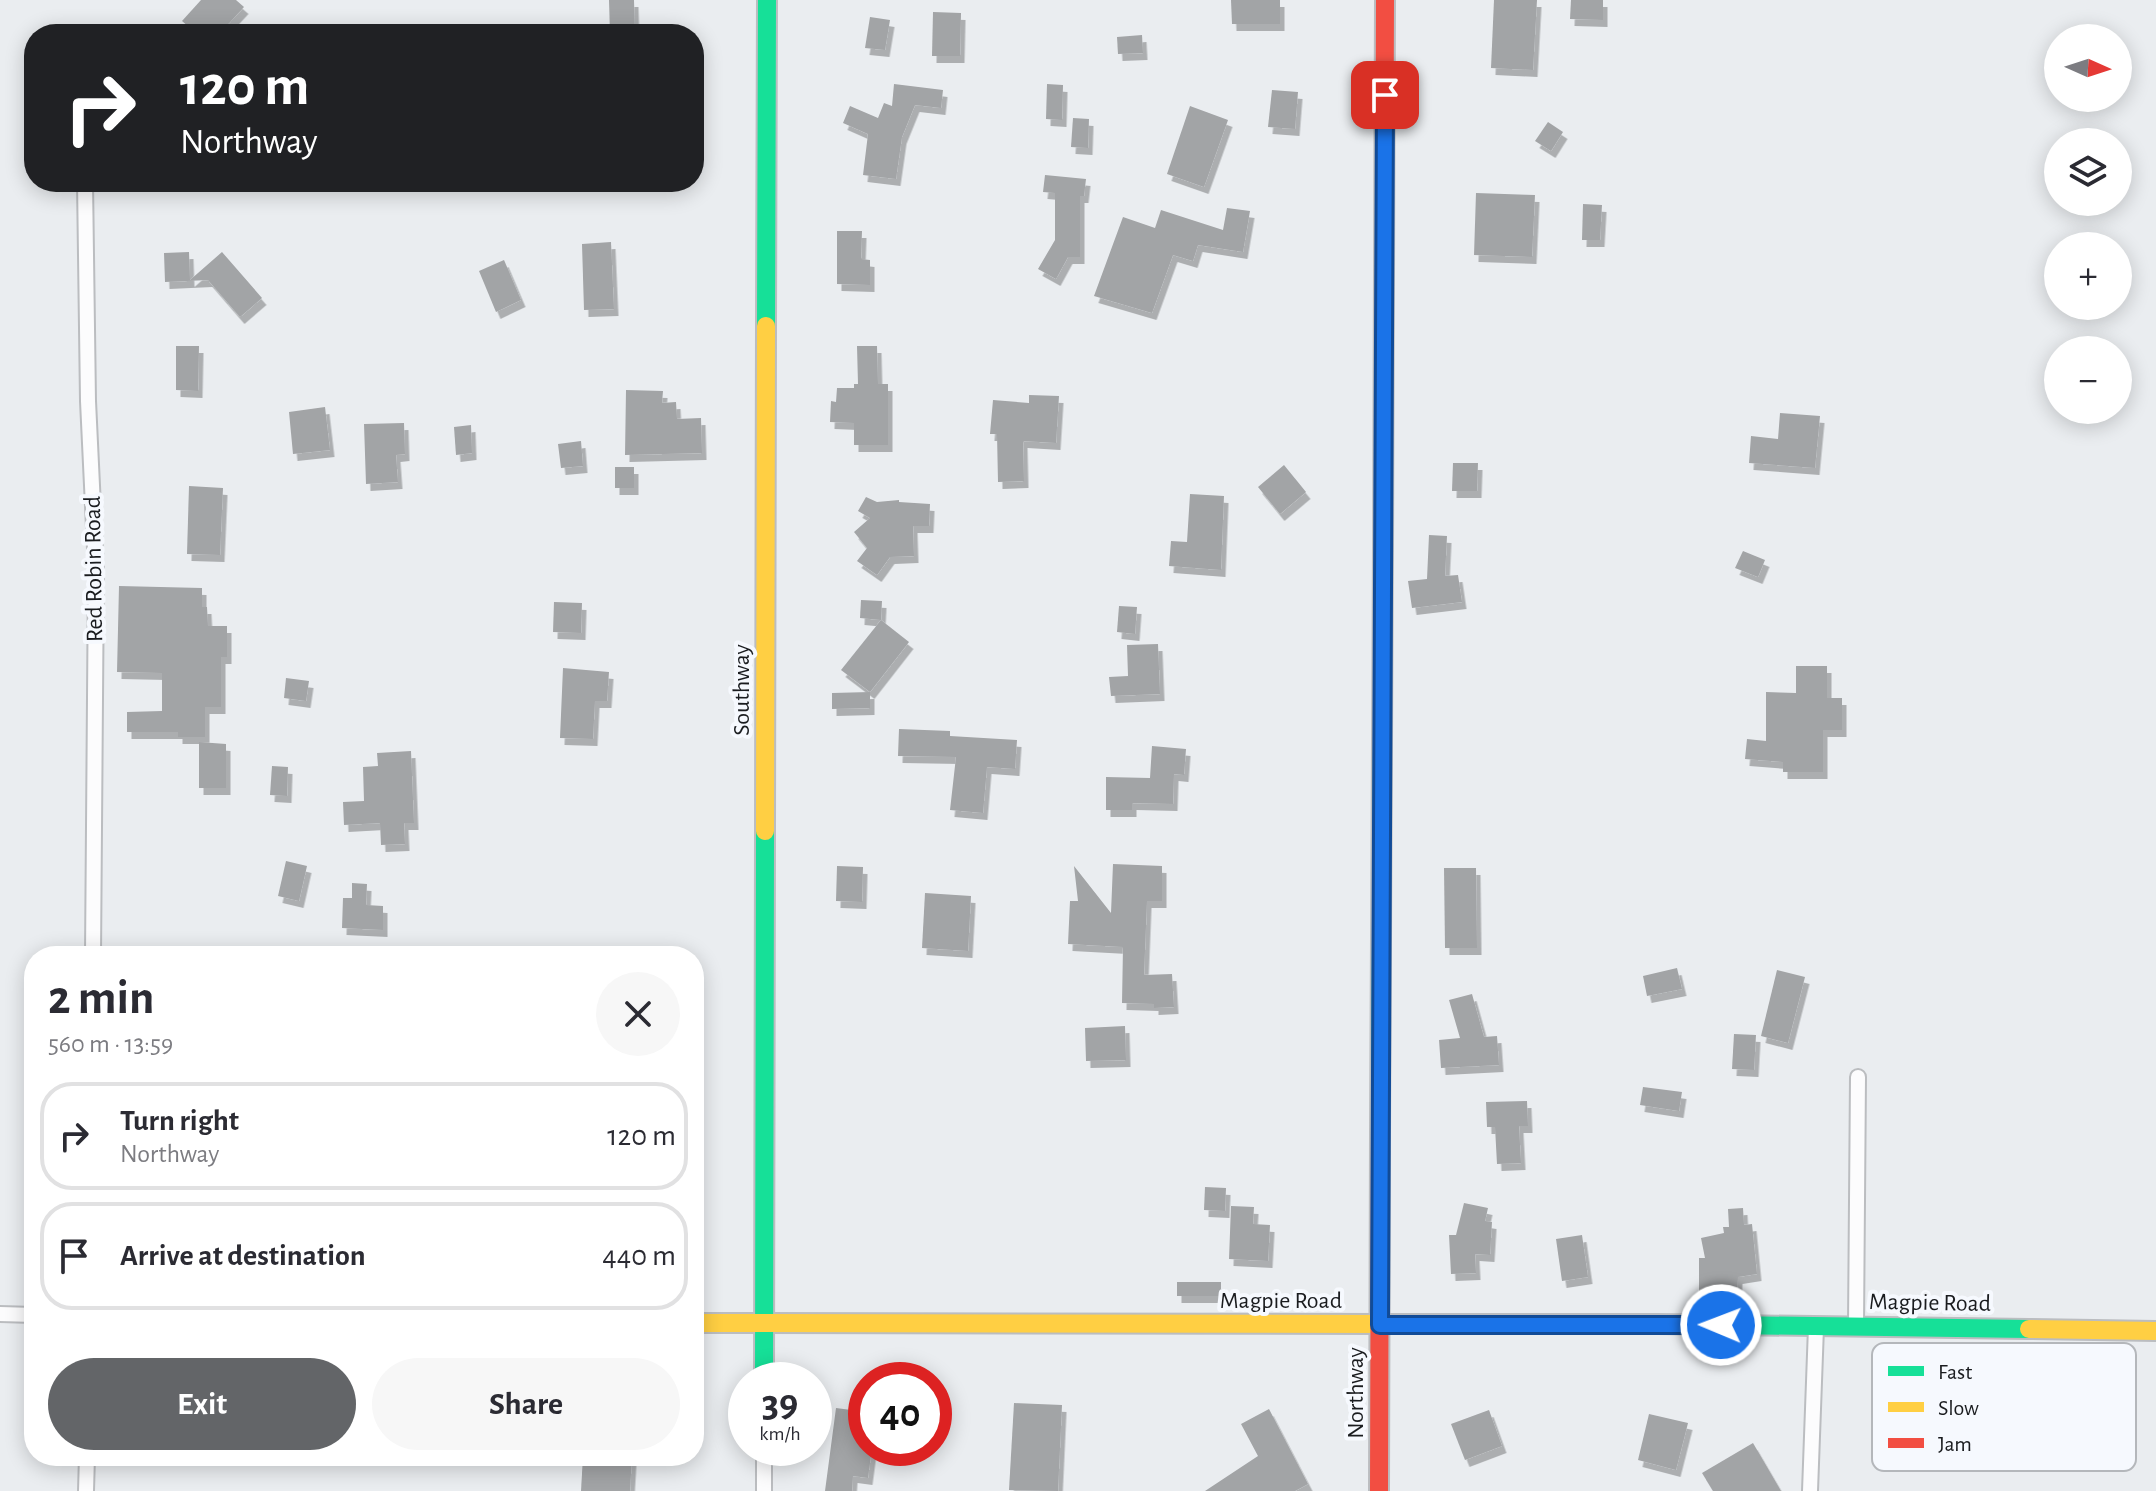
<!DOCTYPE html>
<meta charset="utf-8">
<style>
:root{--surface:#fff;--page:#f7f7f7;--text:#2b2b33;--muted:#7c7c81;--line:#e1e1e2;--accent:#636568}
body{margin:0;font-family:"Alegreya Sans",sans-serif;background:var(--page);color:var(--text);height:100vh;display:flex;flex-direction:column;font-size:30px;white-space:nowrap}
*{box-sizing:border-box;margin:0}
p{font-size:26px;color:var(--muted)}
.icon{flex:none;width:44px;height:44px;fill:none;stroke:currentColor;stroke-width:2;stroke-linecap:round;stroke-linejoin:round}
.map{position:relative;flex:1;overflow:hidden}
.sheet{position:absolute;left:24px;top:946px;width:680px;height:520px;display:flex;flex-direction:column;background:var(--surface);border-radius:32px;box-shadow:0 4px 20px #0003}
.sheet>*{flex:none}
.guide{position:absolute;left:24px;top:24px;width:680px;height:168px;border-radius:32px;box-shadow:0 4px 20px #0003;background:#202124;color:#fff;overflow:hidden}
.needle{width:52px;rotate:93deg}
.buttons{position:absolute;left:2044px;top:24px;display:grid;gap:16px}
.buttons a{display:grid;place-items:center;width:88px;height:88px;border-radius:50%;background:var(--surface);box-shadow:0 4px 20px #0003;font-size:40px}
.speed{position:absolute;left:728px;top:1362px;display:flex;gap:16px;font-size:40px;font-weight:700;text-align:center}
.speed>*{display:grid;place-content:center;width:104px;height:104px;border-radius:50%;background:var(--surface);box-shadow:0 4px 20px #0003;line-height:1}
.speed small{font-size:20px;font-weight:400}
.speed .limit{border:12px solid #d22;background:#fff;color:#111}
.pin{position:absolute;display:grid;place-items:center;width:68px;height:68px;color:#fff;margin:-34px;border-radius:16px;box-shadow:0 4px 12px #0006}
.me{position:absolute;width:88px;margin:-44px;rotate:271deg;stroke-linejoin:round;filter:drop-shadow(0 0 6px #0008)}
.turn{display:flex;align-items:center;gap:28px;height:168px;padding:0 24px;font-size:36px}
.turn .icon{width:104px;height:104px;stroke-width:2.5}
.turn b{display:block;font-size:56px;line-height:68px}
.round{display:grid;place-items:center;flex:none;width:84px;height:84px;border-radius:42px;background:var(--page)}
.overview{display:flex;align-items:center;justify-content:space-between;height:136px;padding:0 24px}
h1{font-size:48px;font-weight:600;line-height:60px}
.action{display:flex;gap:16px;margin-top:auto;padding:16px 24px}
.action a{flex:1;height:92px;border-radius:48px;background:var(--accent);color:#fff;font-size:32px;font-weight:600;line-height:92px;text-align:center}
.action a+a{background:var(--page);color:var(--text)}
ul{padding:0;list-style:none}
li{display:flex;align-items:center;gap:24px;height:108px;margin:0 16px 12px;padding:0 8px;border:4px solid var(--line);border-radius:32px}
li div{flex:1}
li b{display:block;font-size:30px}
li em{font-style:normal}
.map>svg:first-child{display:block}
.building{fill:#a2a4a6;filter:url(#shadow)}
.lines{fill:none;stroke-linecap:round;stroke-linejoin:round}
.street-casing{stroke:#bbbdc0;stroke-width:18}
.fast-casing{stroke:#bbbdc0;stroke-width:22}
.slow-casing{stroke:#bbbdc0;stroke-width:22}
.jam-casing{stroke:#bbbdc0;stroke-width:22}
.street{stroke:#fcfcfd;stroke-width:14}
.fast{stroke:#16e098;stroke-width:18}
.slow{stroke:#ffcf43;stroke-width:18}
.jam{stroke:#f24e42;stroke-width:18}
.route-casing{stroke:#114b97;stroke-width:20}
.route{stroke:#1a73e8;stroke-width:14}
.labels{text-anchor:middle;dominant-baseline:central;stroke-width:8;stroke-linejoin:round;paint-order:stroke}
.street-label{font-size:24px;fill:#1a1c1f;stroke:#f6f9fe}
.key{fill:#f6f9fe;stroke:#b4b7bb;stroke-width:2}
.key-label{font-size:22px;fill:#1a1c1f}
</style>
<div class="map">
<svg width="2156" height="1491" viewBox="0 0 2156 1491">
<defs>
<filter id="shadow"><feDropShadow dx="4.5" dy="7" stdDeviation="0" flood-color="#0004"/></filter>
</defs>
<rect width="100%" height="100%" fill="#eaedf0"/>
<g class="building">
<path d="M201,0H236L244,7L219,34H197L182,21Z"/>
<path d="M609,0H634L635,34H610Z"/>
<path d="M1231,0H1280V24H1232Z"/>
<path d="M1494,0H1537L1533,70L1491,68Z"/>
<path d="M1571,0H1603V20L1570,19Z"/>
<path d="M933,12L961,13L960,56H932Z"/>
<path d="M870,17L890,20L885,50L865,48Z"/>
<path d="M1142,35L1143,53L1118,54L1117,37Z"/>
<path d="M894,84L943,90L941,108L915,105L902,137L896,179L863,175L868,134L843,123L850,106L878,118L884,103L892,106Z"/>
<path d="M1047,84L1063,85L1062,120L1046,119Z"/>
<path d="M1272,90L1298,92L1295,129L1268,127Z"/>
<path d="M1190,106L1228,120L1204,187L1167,174Z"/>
<path d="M1073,118L1089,119L1088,148L1071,147Z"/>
<path d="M1548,122L1563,132L1551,151L1535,141Z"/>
<path d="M1045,175L1086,179L1084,196H1080V257H1068L1056,279L1038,269L1055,240V193L1043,192Z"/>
<path d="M1476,193L1535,195L1532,257L1474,255Z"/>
<path d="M1583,204L1602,205L1600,240H1582Z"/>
<path d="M1227,208L1250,211L1243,252L1198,245L1193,261L1173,255L1152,313L1094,296L1123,217L1155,228L1161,210L1223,230Z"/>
<path d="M837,231H862L861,259L870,260V285L837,284Z"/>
<path d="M611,242L614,309L584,310L582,244Z"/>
<path d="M189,252L190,280L222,252L262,298L240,317L208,280L165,282L164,253Z"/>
<path d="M504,260L521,300L496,312L479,271Z"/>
<path d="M176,346H199L198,391L176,390Z"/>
<path d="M857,346H877L878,384H888V445H854V423L830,422L831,401L836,402L837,388H854V384H858Z"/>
<path d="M626,390L663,391L662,403L676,402L677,419L701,418L702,453L625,455Z"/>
<path d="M1029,395L1059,396L1056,443L1023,441L1024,481L998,482L997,434H990L993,400L1029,403Z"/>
<path d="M325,407L330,450L293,454L289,412Z"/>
<path d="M1780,413L1820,416L1815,468L1749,463L1751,436L1778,439Z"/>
<path d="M404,423L405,454L396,455L398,482L366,484L364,424Z"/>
<path d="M471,425L472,453L456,455L454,427Z"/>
<path d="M581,441L583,466L561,468L558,444Z"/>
<path d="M1453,463H1478L1477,491H1452Z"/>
<path d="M1284,465L1306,492L1280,514L1258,487Z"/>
<rect x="615" y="467" width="19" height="21"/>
<path d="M189,486L223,488L220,555L187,554Z"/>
<path d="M1190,494L1224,496L1221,570L1169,566L1171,541L1187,542Z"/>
<path d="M866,497L877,502L899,500V502L930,504L929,526H913L914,556L890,557L877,575L857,561L867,548L854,532L870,518L858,511Z"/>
<path d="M1429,535L1447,536L1445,576L1458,575L1462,602L1412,608L1408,581L1427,579Z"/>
<path d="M1743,551L1765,560L1758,577L1735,568Z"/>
<path d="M119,586L202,588V607H207L208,626H227V657H221V707H205V737H178V732H127V712L162,711V673L117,672Z"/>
<path d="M861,600L882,601L881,620L860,618Z"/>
<path d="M554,602L582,603L581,633L553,632Z"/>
<path d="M1119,606L1137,607L1135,634L1117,632Z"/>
<path d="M881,620L909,642L870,692L841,670Z"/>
<path d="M1158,644L1160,694L1111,696L1109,677L1128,676L1127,645Z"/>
<path d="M1796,666H1827V698H1842V730H1823V772H1783V762L1745,759L1747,739L1766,741V692L1796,693Z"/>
<path d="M563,668L609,672L607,701H595L593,739L560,738Z"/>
<path d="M286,678L309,681L306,701L284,698Z"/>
<path d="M870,692V708L832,709V693Z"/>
<path d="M899,729L950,731V736L1017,740L1015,769L987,767L983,813L950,810L956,757L898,756Z"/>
<path d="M199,742L226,744V788H199Z"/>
<path d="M1152,746L1186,749L1184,775L1174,774L1173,804L1132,803V810H1106V777L1150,778Z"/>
<path d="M411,751L414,823H404L405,844L381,845L380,823L344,825L343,802L364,801L363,767L378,766L377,753Z"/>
<path d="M272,766L288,767L287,796L270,795Z"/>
<path d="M286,861L307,866L299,901L278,896Z"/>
<path d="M1113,864L1162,866V901H1147L1144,975L1172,974L1174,1007L1154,1008V1004L1122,1003L1123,947L1068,944L1070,901H1078L1074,866L1111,913Z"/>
<path d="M837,866L863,867L862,902L836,901Z"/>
<path d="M1444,868H1476L1477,948H1445Z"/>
<path d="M352,883L367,884L366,905L383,906V930L342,928L343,898H352Z"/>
<path d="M925,893L971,896L968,951L922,948Z"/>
<path d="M1677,968L1682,989L1647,996L1643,976Z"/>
<path d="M1777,970L1805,977L1788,1043L1761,1036Z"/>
<path d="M1472,994L1484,1037L1497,1036L1499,1065L1441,1068L1439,1040L1460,1038L1449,1000Z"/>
<path d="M1125,1026L1126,1060L1086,1061L1085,1028Z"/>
<path d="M1734,1034L1756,1035L1754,1070L1732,1069Z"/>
<path d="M1643,1087L1682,1092L1679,1111L1640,1105Z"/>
<path d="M1527,1101L1528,1126H1519L1521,1163L1497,1164L1495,1127H1487L1486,1102Z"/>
<path d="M1205,1187L1226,1188L1225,1211L1204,1210Z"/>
<path d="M1464,1203L1488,1208L1485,1221L1492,1222L1490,1255L1475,1254L1476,1273L1451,1274L1449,1235H1456Z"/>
<path d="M1231,1206L1254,1207L1253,1224L1270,1225L1268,1261L1229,1259Z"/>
<path d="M1743,1208L1744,1225L1752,1224L1757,1274L1738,1277L1737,1296H1699V1258H1705L1701,1238L1724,1233L1723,1227H1729L1728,1209Z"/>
<path d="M1582,1235L1588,1277L1562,1281L1556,1239Z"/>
<rect x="1177" y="1282" width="44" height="14"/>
<path d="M1014,1403L1062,1405L1058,1491L1009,1490Z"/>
<path d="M836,1408L866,1412V1448H872L868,1478L853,1476L852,1491H825Z"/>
<path d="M1269,1409L1308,1484L1295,1491H1205L1258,1456L1241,1424Z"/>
<path d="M1489,1410L1502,1446L1465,1460L1451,1424Z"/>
<path d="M1649,1414L1688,1423L1676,1470L1638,1460Z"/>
<path d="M1753,1443L1781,1491H1713L1702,1473Z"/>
<path d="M583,1456L632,1457L630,1491H581Z"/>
</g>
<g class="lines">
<defs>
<g id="street">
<path d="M85,182L88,401L96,570L93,956"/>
<path d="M0,1314L34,1315"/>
<path d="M1856,1325L1858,1077"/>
<path d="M86,1491L87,1456"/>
<path d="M764,1491V1448"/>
<path d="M1810,1491L1816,1327"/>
</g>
<g id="fast">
<path d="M766,326L767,0"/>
<path d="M1380,1133L1383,547"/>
<path d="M1389,1324H1658L2029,1329"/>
<path d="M764,1380L765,831"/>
</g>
<g id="slow">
<path d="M765,831L766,326"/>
<path d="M694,1323L1389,1324"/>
<path d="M2029,1329L2156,1331"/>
</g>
<g id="jam">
<path d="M1383,547L1385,0"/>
<path d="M1379,1491L1380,1133"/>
</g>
</defs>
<use href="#street" class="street-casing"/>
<use href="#fast" class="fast-casing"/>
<use href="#slow" class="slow-casing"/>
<use href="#jam" class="jam-casing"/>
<use href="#street" class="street"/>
<use href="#fast" class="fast"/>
<use href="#slow" class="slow"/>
<use href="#jam" class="jam"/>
</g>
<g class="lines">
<defs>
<path id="route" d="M1385,95L1380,1325H1721"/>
</defs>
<use href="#route" class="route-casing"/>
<use href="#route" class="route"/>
</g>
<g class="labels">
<g class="street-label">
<text transform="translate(94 569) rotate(-91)">Red Robin Road</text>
<text transform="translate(742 690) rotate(-90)">Southway</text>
<text x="1281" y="1301">Magpie Road</text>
<text transform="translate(1930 1303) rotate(1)">Magpie Road</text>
<text transform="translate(1356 1393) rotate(-90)">Northway</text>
</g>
</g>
<rect x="1872" y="1343" width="264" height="128" rx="12" class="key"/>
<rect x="1888" y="1366" width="36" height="10" fill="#16e098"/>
<rect x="1888" y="1402" width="36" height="10" fill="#ffcf43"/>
<rect x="1888" y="1438" width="36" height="10" fill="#f24e42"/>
<g class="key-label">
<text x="1938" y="1379">Fast</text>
<text x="1938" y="1415">Slow</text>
<text x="1938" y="1451">Jam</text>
</g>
</svg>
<div class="buttons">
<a><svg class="needle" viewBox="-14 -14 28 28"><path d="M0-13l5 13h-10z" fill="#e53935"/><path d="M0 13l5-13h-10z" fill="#7c7c81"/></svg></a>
<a><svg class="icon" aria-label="layers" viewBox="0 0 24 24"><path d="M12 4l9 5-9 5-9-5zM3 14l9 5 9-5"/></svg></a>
<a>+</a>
<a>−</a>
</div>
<div class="speed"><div>39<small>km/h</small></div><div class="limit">40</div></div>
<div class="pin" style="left:1385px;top:95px;background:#d93025"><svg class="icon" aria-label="arrive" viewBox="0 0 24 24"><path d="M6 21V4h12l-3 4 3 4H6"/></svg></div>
<svg class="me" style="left:1721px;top:1325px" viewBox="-20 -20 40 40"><circle r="17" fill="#1a73e8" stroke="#fff" stroke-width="3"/><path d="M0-11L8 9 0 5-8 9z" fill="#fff"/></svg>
<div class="guide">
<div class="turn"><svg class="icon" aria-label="right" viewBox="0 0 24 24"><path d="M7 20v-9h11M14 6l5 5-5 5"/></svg><div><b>120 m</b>Northway</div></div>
</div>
<section class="sheet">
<div class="overview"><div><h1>2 min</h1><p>560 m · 13:59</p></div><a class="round"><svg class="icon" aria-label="close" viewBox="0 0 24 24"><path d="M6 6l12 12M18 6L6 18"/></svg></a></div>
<ul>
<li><svg class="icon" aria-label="right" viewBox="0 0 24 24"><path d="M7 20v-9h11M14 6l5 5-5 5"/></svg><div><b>Turn right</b><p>Northway</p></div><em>120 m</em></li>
<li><svg class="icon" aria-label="arrive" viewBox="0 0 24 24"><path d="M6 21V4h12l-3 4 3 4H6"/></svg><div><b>Arrive at destination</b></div><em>440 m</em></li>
</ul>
<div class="action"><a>Exit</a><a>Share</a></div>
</section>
</div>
